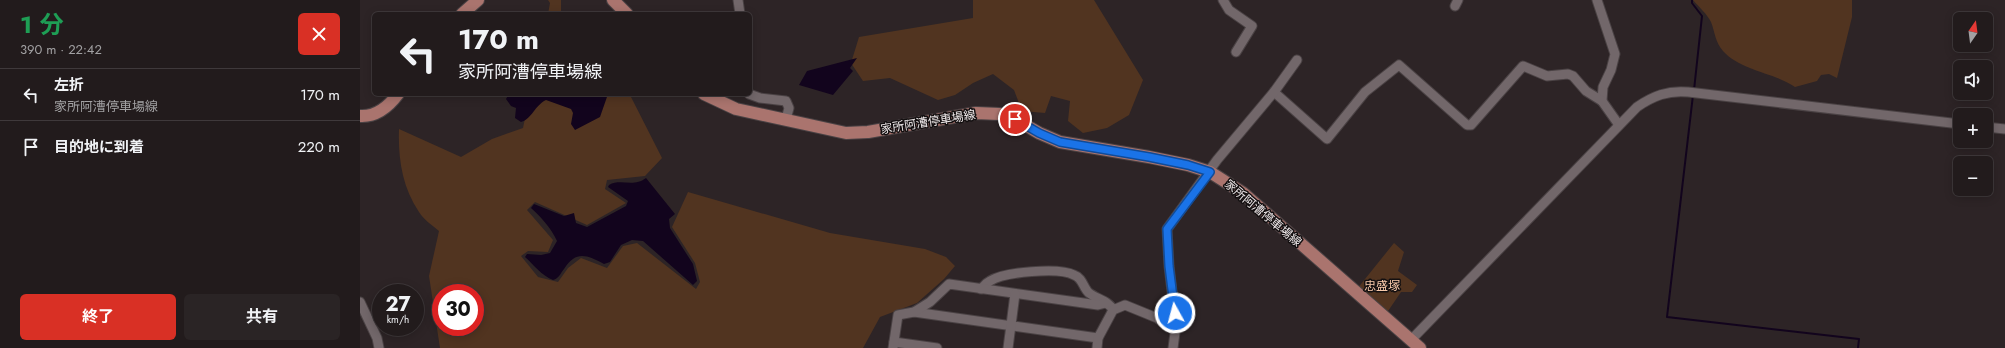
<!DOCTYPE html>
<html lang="ja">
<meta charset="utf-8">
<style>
:root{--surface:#221b1c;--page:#2a2425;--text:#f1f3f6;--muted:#a2a1a3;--line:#3f393b;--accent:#d93025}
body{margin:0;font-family:Jost,"Noto Sans JP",sans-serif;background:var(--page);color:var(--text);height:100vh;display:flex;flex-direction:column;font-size:15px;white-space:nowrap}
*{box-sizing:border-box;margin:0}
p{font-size:13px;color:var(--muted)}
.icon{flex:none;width:22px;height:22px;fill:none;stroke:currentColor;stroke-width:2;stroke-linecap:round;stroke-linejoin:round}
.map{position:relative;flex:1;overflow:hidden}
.side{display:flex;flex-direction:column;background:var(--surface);width:360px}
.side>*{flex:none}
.guide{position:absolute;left:12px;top:12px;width:380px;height:84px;border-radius:6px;box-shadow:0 2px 10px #0003,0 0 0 1px var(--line);background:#221b1c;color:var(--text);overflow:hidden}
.needle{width:26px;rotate:14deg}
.fabs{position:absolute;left:1593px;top:12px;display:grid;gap:8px}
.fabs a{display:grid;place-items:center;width:40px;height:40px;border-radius:6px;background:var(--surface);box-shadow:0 2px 10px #0003,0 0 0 1px var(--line);font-size:20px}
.speed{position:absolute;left:12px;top:284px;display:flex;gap:8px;font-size:20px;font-weight:700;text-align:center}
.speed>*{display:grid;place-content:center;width:52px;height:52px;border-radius:50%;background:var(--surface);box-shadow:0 2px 10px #0003,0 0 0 1px var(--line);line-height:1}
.speed small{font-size:10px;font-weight:400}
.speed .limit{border:6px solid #d22;background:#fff;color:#111}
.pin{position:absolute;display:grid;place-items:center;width:34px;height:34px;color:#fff;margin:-17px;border:2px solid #fff;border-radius:50%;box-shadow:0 1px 4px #0007}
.me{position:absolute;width:44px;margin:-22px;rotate:353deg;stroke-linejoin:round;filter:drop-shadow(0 0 3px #0008)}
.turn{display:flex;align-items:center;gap:14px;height:84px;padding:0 20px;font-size:18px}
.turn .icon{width:52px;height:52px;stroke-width:2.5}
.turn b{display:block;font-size:28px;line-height:34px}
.round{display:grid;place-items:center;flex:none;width:42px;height:42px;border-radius:6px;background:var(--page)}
.head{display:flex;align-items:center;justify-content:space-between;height:68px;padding:0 20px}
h1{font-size:24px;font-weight:700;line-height:30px;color:#1e9e55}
.cta{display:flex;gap:8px;margin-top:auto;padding:8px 20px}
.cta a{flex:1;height:46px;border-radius:6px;background:var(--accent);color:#fff;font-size:16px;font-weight:700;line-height:46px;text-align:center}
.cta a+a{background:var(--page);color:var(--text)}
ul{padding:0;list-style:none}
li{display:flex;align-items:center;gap:12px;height:52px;padding:0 20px;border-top:1px solid var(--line)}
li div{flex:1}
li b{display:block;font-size:15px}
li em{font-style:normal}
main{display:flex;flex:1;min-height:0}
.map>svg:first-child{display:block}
.green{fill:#513420;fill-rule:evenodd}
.water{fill:#12041d}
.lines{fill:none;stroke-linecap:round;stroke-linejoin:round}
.stream{stroke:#12041d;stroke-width:2}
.minor-casing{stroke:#4a4244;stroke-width:11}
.major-casing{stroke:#4a4244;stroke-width:14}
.minor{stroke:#72676a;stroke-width:9}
.major{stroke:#aa746e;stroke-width:12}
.route-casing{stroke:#114b97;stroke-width:10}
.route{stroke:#1a73e8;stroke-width:7}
.labels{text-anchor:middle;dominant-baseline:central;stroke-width:3;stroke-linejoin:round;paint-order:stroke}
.street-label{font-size:12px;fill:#efe9ea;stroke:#130f10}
.park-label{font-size:12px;fill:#f9caaa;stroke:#130f10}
</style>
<main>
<section class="side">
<div class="head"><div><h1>1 分</h1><p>390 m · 22:42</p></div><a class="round" style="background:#d93025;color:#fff"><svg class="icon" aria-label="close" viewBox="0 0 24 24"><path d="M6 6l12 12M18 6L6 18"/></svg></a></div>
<ul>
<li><svg class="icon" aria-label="left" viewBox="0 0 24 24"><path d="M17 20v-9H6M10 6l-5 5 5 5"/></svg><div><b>左折</b><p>家所阿漕停車場線</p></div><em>170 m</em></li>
<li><svg class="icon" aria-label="arrive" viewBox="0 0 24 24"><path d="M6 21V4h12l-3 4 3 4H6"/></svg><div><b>目的地に到着</b></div><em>220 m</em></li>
</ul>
<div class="cta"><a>終了</a><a>共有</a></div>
</section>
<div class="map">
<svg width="1645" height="348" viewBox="0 0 1645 348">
<rect width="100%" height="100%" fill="#2d2426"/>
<g class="green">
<path d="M188,0H201V14H188L190,3Z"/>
<path d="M613,0H734L783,80L769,115L747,128L723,133L708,121L710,101L691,96L685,113L662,111L654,90L633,74L613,83L595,95L578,100L530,78L503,81L491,63L499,37L613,18Z"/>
<path d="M1333,0H1492V17L1477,78L1469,74L1461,75L1457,81L1435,87C1413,72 1381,71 1363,51C1355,42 1355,32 1351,22C1347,14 1339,7 1333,0Z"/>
<path d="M170,94H272L271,97L302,158L285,176L247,180L245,189L266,203L227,225L175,202L167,210L193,240L188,252L168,251L161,256L178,277L198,282L208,268L221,258L247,268L263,246L277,243L336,289L340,282L335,263L312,227L328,192L470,233L565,249L586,257L595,266L584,279L557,303L520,317L503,348H80L69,276L79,231C72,225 63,219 59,212C42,187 38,158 39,129L101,157L132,139L163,128ZM81,293H115V327H81Z"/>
<path d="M1034,243L1044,252L1038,271L1057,285L1052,292H1041L1026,314L997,289Z"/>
</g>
<g class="water">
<path d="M497,58L490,68L493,71L473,95L439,85L447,71Z"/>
<path d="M149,94H248L240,117L215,130L211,124L213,113L211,109L186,100C175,105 172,119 161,122L155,118L156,108L151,106L146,99Z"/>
<path d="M286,178L315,214L309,219L310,228L333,264L337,281L333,285L283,241L272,240L261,245L250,262L244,264C227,255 216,250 204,269C200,274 199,278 193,280C181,275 175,266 165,257L167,254L181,255L190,253L197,241C191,228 182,218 171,208L174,204L204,216L214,213L216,223L227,227L266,206L268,201L248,187L249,185C261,178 273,188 286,178Z"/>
</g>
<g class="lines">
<g class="stream">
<path d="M1332,0V3L1342,16L1334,90"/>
<path d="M1333,95L1307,317L1499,339L1498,348"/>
</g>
<defs>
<g id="minor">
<path d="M378,0L380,14"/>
<path d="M863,0L869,10L892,26L876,52"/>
<path d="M1237,0L1255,54L1251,70L1243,87L1242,101L1259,125"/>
<path d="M1095,6L1098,0"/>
<path d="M914,92L967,139L1005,92L1039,65L1107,125H1111L1163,66L1187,76L1208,74L1213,76L1226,91L1242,101"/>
<path d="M389,94L400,98L426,101L429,108L426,119"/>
<path d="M1626,127L1645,129"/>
<path d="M621,289C624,286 626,283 630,281C644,272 699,267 714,275C723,278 723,288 729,293C737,299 749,301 753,310"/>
<path d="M0,302L17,338L19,348"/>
<path d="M554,312L738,338"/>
<path d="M1051,340L1277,107C1293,96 1308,90 1328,92L1600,124"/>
<path d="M534,342L577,348"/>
<path d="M533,348L538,315L554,312L570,302L589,284L738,305L746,303"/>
<path d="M648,348L655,294"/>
<path d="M737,348L738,338L753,310L765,305L797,318L815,331"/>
<path d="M813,348L816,325L809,266L807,229L857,160L914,92L937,60"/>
</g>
<g id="major">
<path d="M253,0L267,14"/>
<path d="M102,14L118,0"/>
<path d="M344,94L376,109L486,133L508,132L616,113L640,114L655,119L679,133L700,142L789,157L828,165L850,172L883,193L1060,348"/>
<path d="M0,116C16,117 29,106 38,94"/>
</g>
</defs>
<use href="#minor" class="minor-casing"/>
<use href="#major" class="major-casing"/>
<use href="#minor" class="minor"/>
<use href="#major" class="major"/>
</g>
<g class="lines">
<defs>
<path id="route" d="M655,119L679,133L700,142L789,157L828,165L850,172L807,229L809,266L815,313"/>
</defs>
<use href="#route" class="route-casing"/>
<use href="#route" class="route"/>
</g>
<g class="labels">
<g class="street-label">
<text transform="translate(568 122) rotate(-9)">家所阿漕停車場線</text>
<text transform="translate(903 213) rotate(40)">家所阿漕停車場線</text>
</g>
<g class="park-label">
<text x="1022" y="286">忠盛塚</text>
</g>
</g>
</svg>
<div class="fabs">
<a><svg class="needle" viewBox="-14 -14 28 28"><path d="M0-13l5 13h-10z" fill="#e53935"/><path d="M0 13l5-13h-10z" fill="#a2a1a3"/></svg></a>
<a><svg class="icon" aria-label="sound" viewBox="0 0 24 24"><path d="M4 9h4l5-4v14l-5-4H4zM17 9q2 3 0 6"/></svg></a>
<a>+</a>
<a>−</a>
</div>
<div class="speed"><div>27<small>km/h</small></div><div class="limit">30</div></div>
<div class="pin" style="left:655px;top:119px;background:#d93025"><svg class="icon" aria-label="arrive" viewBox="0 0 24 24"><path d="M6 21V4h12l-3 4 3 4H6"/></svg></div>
<svg class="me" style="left:815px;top:313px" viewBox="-20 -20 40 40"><circle r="17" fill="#1a73e8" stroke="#fff" stroke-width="3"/><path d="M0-11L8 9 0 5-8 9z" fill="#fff"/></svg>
<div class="guide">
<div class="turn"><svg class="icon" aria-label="left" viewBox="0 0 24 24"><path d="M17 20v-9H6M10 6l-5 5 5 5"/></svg><div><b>170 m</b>家所阿漕停車場線</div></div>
</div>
</div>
</main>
